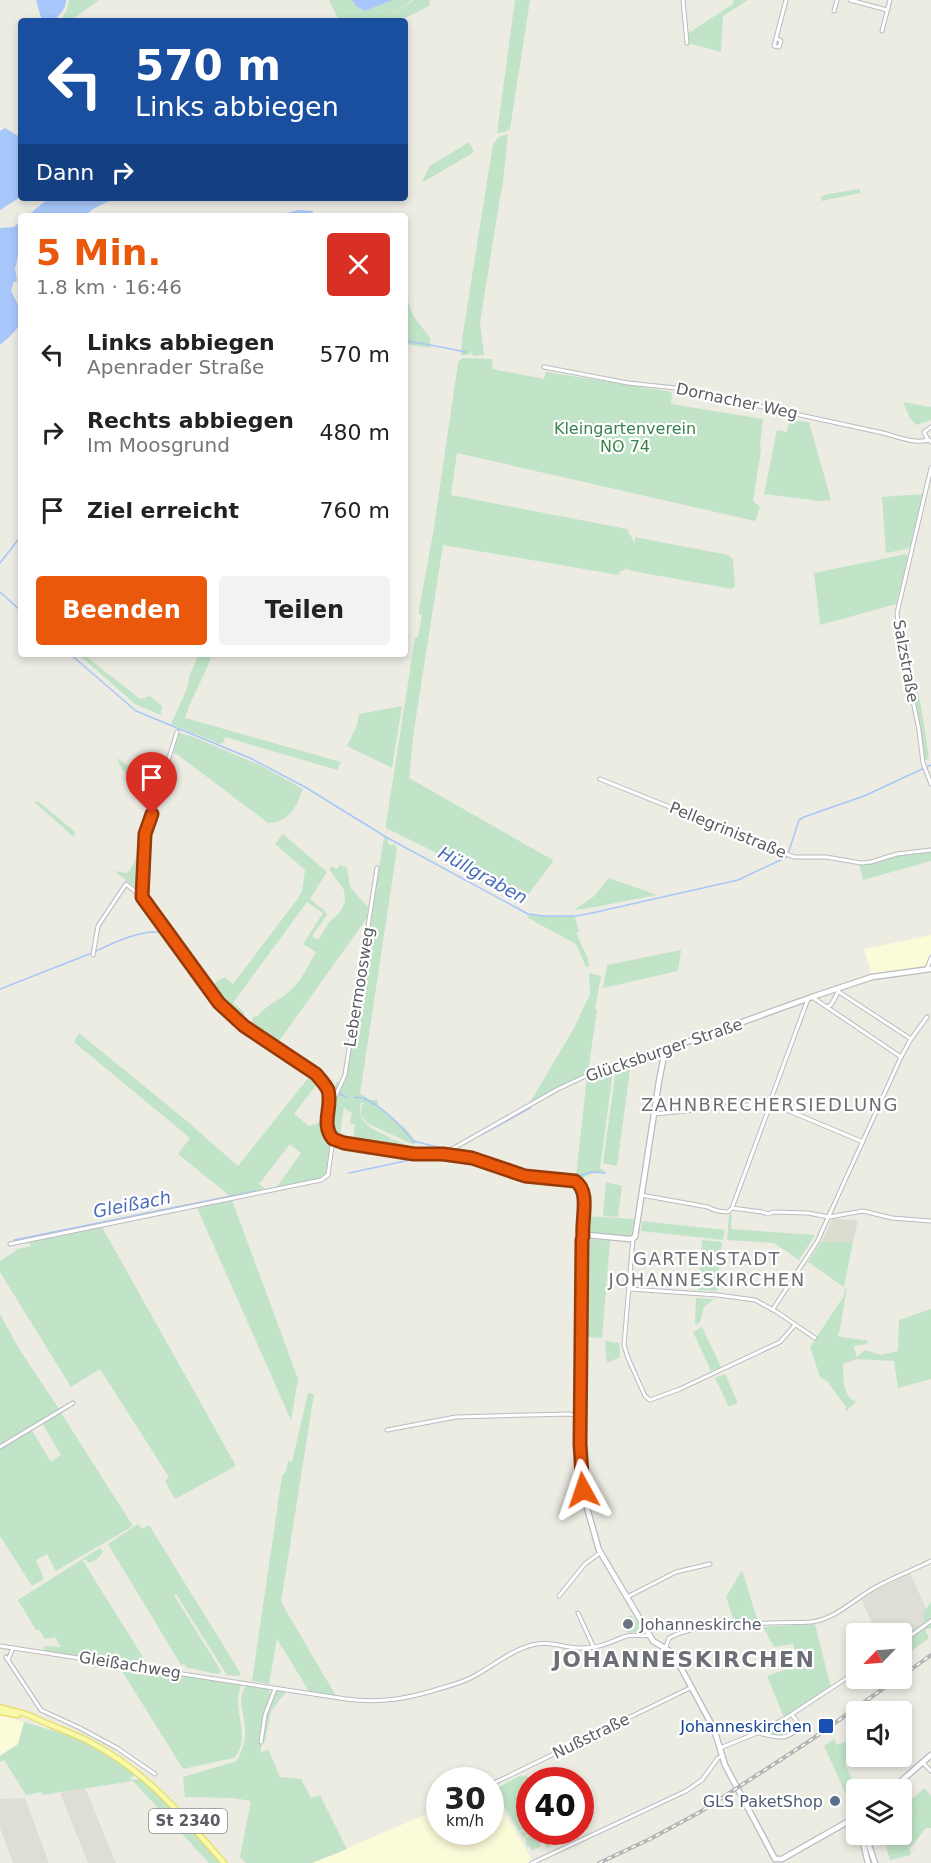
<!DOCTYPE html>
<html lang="de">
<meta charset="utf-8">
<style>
:root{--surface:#fff;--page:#f2f2f2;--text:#222;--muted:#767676;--accent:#ea580c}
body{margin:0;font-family:"DejaVu Sans",sans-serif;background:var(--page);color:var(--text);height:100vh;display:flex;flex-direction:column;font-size:22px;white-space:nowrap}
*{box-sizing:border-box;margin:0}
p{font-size:20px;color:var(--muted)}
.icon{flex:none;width:33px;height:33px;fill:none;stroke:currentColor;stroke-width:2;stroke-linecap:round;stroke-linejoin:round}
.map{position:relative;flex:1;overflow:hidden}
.panel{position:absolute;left:18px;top:213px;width:390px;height:444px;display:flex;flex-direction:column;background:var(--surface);border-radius:6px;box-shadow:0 3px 9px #0003}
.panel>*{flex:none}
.top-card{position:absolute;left:18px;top:18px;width:390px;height:183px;border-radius:6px;box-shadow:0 3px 9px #0003;background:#1a4fa0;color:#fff;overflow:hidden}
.needle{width:39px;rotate:245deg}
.fabs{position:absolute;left:846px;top:1623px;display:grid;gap:12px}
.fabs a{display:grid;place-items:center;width:66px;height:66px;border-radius:6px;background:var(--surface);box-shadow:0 3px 9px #0003;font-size:30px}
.speed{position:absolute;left:426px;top:1767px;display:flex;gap:12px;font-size:30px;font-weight:700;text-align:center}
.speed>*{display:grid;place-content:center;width:78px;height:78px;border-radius:50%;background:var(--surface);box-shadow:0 3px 9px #0003;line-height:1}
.speed small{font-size:15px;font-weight:400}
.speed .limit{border:9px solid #d22;background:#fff;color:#111}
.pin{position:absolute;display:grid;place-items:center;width:51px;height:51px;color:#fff;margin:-62px -26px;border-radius:50% 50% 50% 0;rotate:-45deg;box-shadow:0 0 6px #0007}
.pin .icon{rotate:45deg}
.me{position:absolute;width:66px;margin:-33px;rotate:355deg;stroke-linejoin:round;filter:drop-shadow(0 0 4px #0008)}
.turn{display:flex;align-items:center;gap:21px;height:126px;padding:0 18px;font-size:27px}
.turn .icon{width:78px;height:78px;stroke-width:2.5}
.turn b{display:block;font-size:42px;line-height:51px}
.then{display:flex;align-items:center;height:57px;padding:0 18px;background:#0003;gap:12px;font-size:22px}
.round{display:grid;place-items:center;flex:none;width:63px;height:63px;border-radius:6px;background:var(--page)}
.summary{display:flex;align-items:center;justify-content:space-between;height:102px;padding:0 18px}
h1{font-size:36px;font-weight:700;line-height:45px;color:var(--accent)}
.cta{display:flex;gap:12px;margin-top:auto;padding:12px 18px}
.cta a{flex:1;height:69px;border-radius:6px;background:var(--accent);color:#fff;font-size:24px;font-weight:700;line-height:69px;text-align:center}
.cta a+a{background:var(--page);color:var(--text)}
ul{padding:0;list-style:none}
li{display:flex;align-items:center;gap:18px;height:78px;padding:0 18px}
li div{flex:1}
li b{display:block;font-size:22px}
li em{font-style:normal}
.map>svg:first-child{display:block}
.commercial{fill:#fbfad9}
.industrial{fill:#deded7}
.education{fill:#dddcd1}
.green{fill:#c1e3c7}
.water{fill:#a7c6f9}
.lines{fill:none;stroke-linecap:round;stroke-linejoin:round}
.stream{stroke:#a7c6f9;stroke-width:1.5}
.street-casing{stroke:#babbc1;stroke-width:5}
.secondary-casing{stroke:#b8bac0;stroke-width:7}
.primary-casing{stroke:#e8db61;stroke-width:7}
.street{stroke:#fff;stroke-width:3}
.secondary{stroke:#fff;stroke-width:4.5}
.primary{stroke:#f8f9ab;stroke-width:4.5}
.rail-casing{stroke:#b3b4b4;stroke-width:4}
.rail{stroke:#fff;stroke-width:1.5;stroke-dasharray:4.5;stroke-linecap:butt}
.route-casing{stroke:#983908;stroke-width:15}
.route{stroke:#ea580c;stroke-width:10}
.worship-dot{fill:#6b7280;stroke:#fff;stroke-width:2}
.transit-dot{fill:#1a4fb4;stroke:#fff;stroke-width:2}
.service-dot{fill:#5c6f8a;stroke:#fff;stroke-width:2}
.labels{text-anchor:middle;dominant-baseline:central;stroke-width:4.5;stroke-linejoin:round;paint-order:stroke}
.shield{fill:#fff;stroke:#8c8e92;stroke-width:1.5}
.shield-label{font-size:15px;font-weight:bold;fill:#5b5d63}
.street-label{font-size:16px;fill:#5b5d63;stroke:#fff}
.park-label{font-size:16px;fill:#3a824b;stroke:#fff}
.worship-label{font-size:16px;fill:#5b616d;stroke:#fff;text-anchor:start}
.transit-label{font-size:16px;fill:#164399;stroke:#fff;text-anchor:end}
.service-label{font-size:16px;fill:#4e5e75;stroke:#fff;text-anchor:end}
.water-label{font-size:18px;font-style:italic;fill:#4b6dbb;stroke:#fff}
.neighbourhood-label{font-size:18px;letter-spacing:1.5px;fill:#6c6f75;stroke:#fff}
.district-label{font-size:22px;font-weight:bold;letter-spacing:1.5px;fill:#6c6f75;stroke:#fff}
</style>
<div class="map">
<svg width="931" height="1863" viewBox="0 0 931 1863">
<rect width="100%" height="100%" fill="#edece3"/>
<g class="commercial">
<path d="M931,935V953L925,966L872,976L864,949Z"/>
<path d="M0,1714L24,1722L18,1744L0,1756Z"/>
<path d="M500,1805L532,1860L527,1863H312L439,1809L440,1832H490L491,1810Z"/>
</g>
<g class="industrial">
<path d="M910,1573L931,1620L902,1640V1634L876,1633L861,1598Z"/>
<path d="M85,1788L116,1863H88L60,1793Z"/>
<path d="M25,1798L49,1863H13L0,1828V1799Z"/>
</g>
<path class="education" d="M832,1219L858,1220L853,1242H821Z"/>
<g class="green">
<path d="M69,0H99L70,21H60L67,10Z"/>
<path d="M329,0H352L356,6L365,11L393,0H412L387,17L414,0H430L429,6L399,21H339Z"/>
<path d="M515,0H530L510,129L504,132L497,133Z"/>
<path d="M733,0H748L723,16L721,52L688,43L687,34L733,4Z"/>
<path d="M508,134L502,191H501L480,323L484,355L473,356L472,352L467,355H461L463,333L493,144L499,137Z"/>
<path d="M469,142L474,152L425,181H422L430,166Z"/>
<path d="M860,189V193L821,201V197L828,194Z"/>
<path d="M405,295L414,317L430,338V348L405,344Z"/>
<path d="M462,358L493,359L492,369L544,379L546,372L672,392L671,404L763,419L760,445L761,450L753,501L760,507L755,521L457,453L451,495L627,529L635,544V537L728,555L733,560L735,586L732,589L627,570L629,567L620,572L619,575L443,545L414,730L409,778L553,860L552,863L524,900L502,885L386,828V824L415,638L418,637L422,615L419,614V609L433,534L458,363Z"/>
<path d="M903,402L931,407V420L916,425L910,418Z"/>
<path d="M789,420L809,422L831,500L819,501L764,494L777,430L787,432Z"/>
<path d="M923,494L910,546L907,549L886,553L882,497Z"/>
<path d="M906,554L908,557L896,604L820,625L814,573Z"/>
<path d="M78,654H83L140,699L150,696L162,706L161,715L135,704Z"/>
<path d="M199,654H212C205,676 192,696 185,718L341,762L337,770L225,737L224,742L220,744L171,724L187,689L190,674Z"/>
<path d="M906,658C918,673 926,737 929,759L925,760Z"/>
<path d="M402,706L392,768L347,746L357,725L359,714Z"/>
<path d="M179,733L191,736L262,766L303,789C296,807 290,822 268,823L178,755L173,753Z"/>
<path d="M117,758L156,785L155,795L122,770Z"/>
<path d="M33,801L39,802L74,831L75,838Z"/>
<path d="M283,834L327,872L310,899L324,910L327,915L312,936L318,940L330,921L341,911L345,901L344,890L329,869L332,866L337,869L340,865L347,868L350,887L368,907L367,918L277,1044L252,1026L253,1017L258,1016C267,1004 281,1000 292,989C303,978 308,965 316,952L303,944L323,913L307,902L233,1003L244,1012L245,1025L221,1002L211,988L217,981L225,977L233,984L296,901L302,891L305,870L275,844Z"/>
<path d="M384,837L388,839V844L393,846L394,843L397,849L360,1094L371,1100H378V1106L373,1107H378L406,1129L416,1142L414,1145L367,1123L361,1115L362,1104L366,1105L361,1102C356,1125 374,1129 391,1138L389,1142L392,1139L414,1148L411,1152L353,1142L355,1125L350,1123L352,1113L345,1109L344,1106L340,1135L337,1139L334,1138C324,1125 328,1111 336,1097L319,1076L327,1074V1081L334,1087L337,1082L345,1083Z"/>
<path d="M142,845L141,893L115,871L127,873L131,869L141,846Z"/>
<path d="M931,851V861L863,880L859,864L873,863L896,855Z"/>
<path d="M609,878L657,895L595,907L574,910L593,897Z"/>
<path d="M529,915L575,917L579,931L575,935H577L588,959L589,967H586L576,944L528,918Z"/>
<path d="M681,950L678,971L603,988L607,965Z"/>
<path d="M589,973L601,976L595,1009L597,1010L588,1072L529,1104L573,1030L590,994Z"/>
<path d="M79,1033L188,1122L238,1166L309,1077L317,1084L294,1114L309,1126L324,1121C323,1132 326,1131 329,1141C331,1150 328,1163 327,1173L316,1180L276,1188L301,1153L290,1144L260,1183H258L265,1189L230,1196L178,1154L190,1138L74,1042Z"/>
<path d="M616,1069L630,1070L617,1166L603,1163Z"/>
<path d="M613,1071L600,1168L605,1171V1174C595,1172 590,1173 582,1179L576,1177L587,1076L599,1072Z"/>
<path d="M606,1182L622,1186L618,1217L603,1216Z"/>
<path d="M232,1200L298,1379L291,1420L197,1208Z"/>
<path d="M729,1214L732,1215L731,1229L815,1235L799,1260L774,1243L727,1240Z"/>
<path d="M585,1216L634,1219L631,1237L586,1233L584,1231Z"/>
<path d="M642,1221L725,1230L723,1240L641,1231Z"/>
<path d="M102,1227L236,1466L175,1499L165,1481L169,1477L100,1369L71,1387L0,1272V1261L18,1249L31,1246L29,1242Z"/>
<path d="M589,1239L610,1241L602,1338L586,1337L587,1286Z"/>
<path d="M702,1240L722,1242L717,1291L698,1290Z"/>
<path d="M821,1242H853L844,1287L808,1262Z"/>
<path d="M847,1287L839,1334L836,1336L869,1341L866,1344L853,1346L857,1357L865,1350L881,1355L898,1351L899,1320L931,1309V1379L898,1388L894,1361L857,1359L843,1364C844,1380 842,1395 856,1402L846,1411L845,1410L846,1407L827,1381L820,1377L810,1347L844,1296V1292Z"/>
<path d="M696,1298L714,1299L704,1307L700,1322L695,1325Z"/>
<path d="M0,1314L18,1347L59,1409L0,1446Z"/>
<path d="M702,1327L721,1367L711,1371L693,1332Z"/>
<path d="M605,1341L619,1343L620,1357L607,1363Z"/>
<path d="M725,1374L738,1403L729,1407L715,1378Z"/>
<path d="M308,1393L314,1394L281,1602L336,1696L310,1693L277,1639L269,1684L252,1681L282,1476L286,1471L288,1461L292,1462Z"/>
<path d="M61,1413L133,1526L56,1571L47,1554L36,1560L44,1579L32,1586L0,1536V1448L31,1429L51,1462L61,1455L42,1423Z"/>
<path d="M138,1524L142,1529L149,1525L241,1674L238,1676L227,1675L176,1594L174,1595L221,1671L219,1674C209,1673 194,1668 187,1668L184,1664L181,1665L108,1544Z"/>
<path d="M100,1548L103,1552L96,1560L89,1563L85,1559L83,1561L146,1662L122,1659L124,1663L44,1651L45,1646L61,1647L55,1637L45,1639L39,1630H36L18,1600Z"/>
<path d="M742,1570L758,1622L735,1623L726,1597Z"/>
<path d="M931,1602V1628L925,1630L929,1638L909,1653L902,1657V1642L907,1632L923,1624L924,1612Z"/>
<path d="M629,1616H632L638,1624L639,1629L636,1632L630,1633L623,1630V1619Z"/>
<path d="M815,1624L831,1688L784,1717L767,1676L799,1665L793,1644L774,1647L763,1627Z"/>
<path d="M89,1661L241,1684C241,1689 238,1693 238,1698C237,1717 250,1741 234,1758L183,1769L122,1671L92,1667Z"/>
<path d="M246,1686H253L269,1689L270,1694L273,1695L276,1690L286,1692L271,1711L265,1741L261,1746V1753L268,1749L280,1777L301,1779L311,1798L320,1795L347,1849L312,1863H246L240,1857L251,1801L233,1798L185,1797L183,1777L237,1761C242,1751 246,1740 245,1729C245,1715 236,1698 246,1686Z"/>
<path d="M786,1720L792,1731C782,1737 774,1735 764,1732Z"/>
<path d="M24,1722L74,1737L116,1760L135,1776L129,1778L133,1780L139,1779L162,1797L221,1863H209L133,1781L43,1795L41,1792L26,1795L4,1760L0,1762V1756L18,1744Z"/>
<path d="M834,1739L837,1745L846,1741L852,1761L845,1764L857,1789L856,1803L851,1805L824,1746Z"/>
<path d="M521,1775L522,1777L526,1775L529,1781V1826L530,1832H533L523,1838L520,1832L528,1827L519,1831L494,1790Z"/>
<path d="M924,1788L931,1796V1828H926L910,1848L911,1855L890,1860L883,1835L902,1834V1827L913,1813L906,1805Z"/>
<path d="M537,1832H559L561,1835L557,1838L559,1841L555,1844L553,1839L549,1842L551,1846L547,1848L541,1839L539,1840Z"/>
<path d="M534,1833L541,1846L532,1851L529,1846L527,1847L525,1838Z"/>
</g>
<g class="water">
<path d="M36,0H66C66,9 60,14 55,20L42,21Z"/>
<path d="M352,0H393L365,11L356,6Z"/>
<path d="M5,128L18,136L21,140V191L19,198L0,210V131Z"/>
<path d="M49,198H115L93,209L85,216H27Z"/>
<path d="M299,210L313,211L312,216H257L261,213L282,214Z"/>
<path d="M21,221V242L15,269L17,281L14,282L11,290C14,297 19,306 21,313C25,325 8,338 0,345V228L14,227Z"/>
</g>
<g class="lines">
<g class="stream">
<path d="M405,341L419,343"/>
<path d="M420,343L466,352"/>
<path d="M0,563L21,536"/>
<path d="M0,592L21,611"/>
<path d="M70,654L136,711L250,758L305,787L386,837L528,914L543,916H576L592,913L738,880L787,857L799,820L804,817L864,796L931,765"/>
<path d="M96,951C113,943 144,928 163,933C170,935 176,949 180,955C199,981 217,1005 241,1026"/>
<path d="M0,989L92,953"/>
<path d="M246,1030L306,1070L322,1083"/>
<path d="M329,1088L346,1097"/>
<path d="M354,1097L361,1098"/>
<path d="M363,1098C382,1106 401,1125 413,1141L446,1149"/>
<path d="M481,1135L530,1108"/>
<path d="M349,1173L424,1157H443L472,1161L518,1178L562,1182"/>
<path d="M578,1176L592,1172L605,1173"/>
<path d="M566,1179L576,1177"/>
<path d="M14,1240L256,1191"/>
</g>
<defs>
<g id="street">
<path d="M683,0L687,43"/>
<path d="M850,0L887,10"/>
<path d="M834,11L837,0"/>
<path d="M882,31L890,0"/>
<path d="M776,38L781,41L779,47L774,46L786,0"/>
<path d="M544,367L628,383L676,388L883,433C898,437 914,444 929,440"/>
<path d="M931,427L924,432L927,438L931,442"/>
<path d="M931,468L897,613L899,633L919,730L923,763L931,784"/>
<path d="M600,779L794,857H826L861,863L871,862L897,854L931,850"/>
<path d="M142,896L145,835L177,732"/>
<path d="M93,955L98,926L126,884L142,897L153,910L219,1003L244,1026L316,1074C320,1079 325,1084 328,1090C333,1107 320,1124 333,1139"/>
<path d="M927,969L931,958"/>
<path d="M837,988L839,992L911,1039"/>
<path d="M812,997L901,1057"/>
<path d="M827,1007L831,1005L838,992"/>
<path d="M329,1097H335L345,1075L377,868"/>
<circle cx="771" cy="1103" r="4.5"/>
<path d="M771,1099L808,999"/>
<path d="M775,1105L863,1142"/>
<path d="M654,1114L766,1103"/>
<path d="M333,1139L344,1143L414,1154H443L472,1158L525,1176L575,1181L581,1185L583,1192V1236"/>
<path d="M445,1153L558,1089L590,1074L653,1051L660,1050L665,1052"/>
<path d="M641,1195L708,1207C715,1211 720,1212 728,1212L732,1208L762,1212L768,1214L774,1212L808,1213L829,1217L863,1211L892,1218L931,1221"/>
<path d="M732,1208L769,1108"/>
<path d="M633,1238L624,1345L628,1358L645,1396L650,1400L680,1389L780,1342L795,1325"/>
<path d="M10,1244L321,1180L328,1175L333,1139"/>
<path d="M629,1289L718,1295L755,1300L777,1312L815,1338"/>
<path d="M773,1309L817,1242L901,1057L911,1039L927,1017"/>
<path d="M387,1430L456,1417L569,1414L581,1416"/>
<path d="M0,1447L73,1403"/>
<path d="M559,1596L585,1564L601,1552"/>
<path d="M627,1597L676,1572L710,1564"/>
<path d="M578,1613L594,1648"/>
<path d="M902,1642L931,1621"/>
<path d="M0,1646L346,1699C382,1704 411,1698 445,1687C456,1684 466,1681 476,1675C494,1665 512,1650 532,1645C549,1640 566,1649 583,1648C601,1648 611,1641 627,1636C634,1634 642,1637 650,1635"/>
<path d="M666,1647L669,1638C703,1620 771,1624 811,1622C836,1619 854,1599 876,1587C894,1577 913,1570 931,1561"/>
<path d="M6,1657L41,1710L80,1728L117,1748L155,1774"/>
<path d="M8,1660L13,1648"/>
<path d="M758,1733C774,1737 788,1742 798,1727L797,1721L792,1715"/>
<path d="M261,1742L265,1715L275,1689"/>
<path d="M720,1748L757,1733L786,1718L856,1672"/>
<path d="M923,1763L931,1771"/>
<path d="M490,1785L692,1687"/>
<path d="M532,1863L686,1791L702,1780L718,1758L722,1756"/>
</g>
<g id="secondary">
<path d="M891,1790L931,1755"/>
<path d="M856,1817L782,1859H775L725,1765L714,1729L673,1653L653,1641L599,1550L587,1508L581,1471L582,1240L583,1236L587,1235L630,1239L635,1237L659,1081L664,1056L670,1048L812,997L872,977L931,969"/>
<path d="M861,1834L868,1863"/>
<path d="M865,1834L875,1863"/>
</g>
<g id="primary">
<path d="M0,1707C10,1711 22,1712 31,1716C50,1726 71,1732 90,1742C145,1770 184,1817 224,1863"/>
<path d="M0,1712L17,1715"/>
</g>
</defs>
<use href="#street" class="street-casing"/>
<use href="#secondary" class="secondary-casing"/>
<use href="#primary" class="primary-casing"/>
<use href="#street" class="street"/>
<use href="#secondary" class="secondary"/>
<use href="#primary" class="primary"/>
<defs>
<g id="rail">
<path d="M902,1676L931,1655"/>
<path d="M599,1863L650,1839L700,1812L811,1740L898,1678"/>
</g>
</defs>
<use href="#rail" class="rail-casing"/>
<use href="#rail" class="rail"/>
</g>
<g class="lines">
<defs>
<path id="route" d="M152,814L145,834L142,897L219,1003L244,1026L316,1074C320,1079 325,1084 328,1090C333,1107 320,1124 333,1139L344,1143L414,1154H443L472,1158L525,1176L575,1181C591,1191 581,1220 583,1236L582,1240L580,1444L583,1490"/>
</defs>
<use href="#route" class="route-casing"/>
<use href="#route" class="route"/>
</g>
<circle class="worship-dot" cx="628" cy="1624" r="6"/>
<rect class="transit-dot" x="818" y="1718" width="16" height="16" rx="3"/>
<circle class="service-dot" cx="835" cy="1801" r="6"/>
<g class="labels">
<rect class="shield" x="149" y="1809" width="78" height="24" rx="4.5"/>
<g class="shield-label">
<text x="188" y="1821">St 2340</text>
</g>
<g class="street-label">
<text transform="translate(737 401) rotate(12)">Dornacher Weg</text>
<text transform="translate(906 661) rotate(80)">Salzstraße</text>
<text transform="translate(728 830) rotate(22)">Pellegrinistraße</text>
<text transform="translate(359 987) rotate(-81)">Lebermoosweg</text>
<text transform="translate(664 1050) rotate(-19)">Glücksburger Straße</text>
<text transform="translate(130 1665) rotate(9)">Gleißachweg</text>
<text transform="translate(591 1736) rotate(-26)">Nußstraße</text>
</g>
<g class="park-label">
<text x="625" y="428">Kleingartenverein<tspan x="625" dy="18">NO 74</tspan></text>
</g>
<g class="worship-label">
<text x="640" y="1624">Johanneskirche</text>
</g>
<g class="transit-label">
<text x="812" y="1726">Johanneskirchen</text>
</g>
<g class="service-label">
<text x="823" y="1801">GLS PaketShop</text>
</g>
<g class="water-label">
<text transform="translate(483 875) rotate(29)">Hüllgraben</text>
<text transform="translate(132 1204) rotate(-11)">Gleißach</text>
</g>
<g class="neighbourhood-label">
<text x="770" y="1104">ZAHNBRECHERSIEDLUNG</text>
<text x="707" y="1258">GARTENSTADT<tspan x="707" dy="21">JOHANNESKIRCHEN</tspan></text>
</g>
<g class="district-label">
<text x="684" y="1659">JOHANNESKIRCHEN</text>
</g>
</g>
</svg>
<div class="fabs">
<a><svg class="needle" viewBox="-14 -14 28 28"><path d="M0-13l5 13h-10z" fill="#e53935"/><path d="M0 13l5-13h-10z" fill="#767676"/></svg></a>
<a><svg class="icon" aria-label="sound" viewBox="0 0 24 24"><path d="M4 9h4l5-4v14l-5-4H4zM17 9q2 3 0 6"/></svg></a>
<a><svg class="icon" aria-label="layers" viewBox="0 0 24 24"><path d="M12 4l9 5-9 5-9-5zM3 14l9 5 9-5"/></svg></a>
</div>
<div class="speed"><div>30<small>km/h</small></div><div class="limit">40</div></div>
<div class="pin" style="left:152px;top:814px;background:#d93025"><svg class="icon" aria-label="arrive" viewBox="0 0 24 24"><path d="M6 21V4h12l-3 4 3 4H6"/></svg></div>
<svg class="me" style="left:583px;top:1490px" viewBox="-20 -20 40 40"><path d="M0-17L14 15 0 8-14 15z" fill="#ea580c" stroke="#fff" stroke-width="4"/></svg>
<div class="top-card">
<div class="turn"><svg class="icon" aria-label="left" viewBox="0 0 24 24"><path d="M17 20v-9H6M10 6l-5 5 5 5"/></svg><div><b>570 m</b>Links abbiegen</div></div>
<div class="then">Dann<svg class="icon" aria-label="right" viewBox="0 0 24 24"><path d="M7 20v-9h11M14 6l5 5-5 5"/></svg></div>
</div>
<section class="panel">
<div class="summary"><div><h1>5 Min.</h1><p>1.8 km · 16:46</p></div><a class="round" style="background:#d93025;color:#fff"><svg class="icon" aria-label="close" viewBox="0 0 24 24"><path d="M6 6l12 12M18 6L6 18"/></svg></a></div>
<ul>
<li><svg class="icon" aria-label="left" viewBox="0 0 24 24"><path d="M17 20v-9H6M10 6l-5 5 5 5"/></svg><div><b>Links abbiegen</b><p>Apenrader Straße</p></div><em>570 m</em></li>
<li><svg class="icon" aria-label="right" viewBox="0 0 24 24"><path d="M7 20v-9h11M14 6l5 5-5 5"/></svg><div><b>Rechts abbiegen</b><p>Im Moosgrund</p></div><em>480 m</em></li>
<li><svg class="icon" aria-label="arrive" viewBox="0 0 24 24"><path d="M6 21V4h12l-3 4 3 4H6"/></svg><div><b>Ziel erreicht</b></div><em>760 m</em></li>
</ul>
<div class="cta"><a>Beenden</a><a>Teilen</a></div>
</section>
</div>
